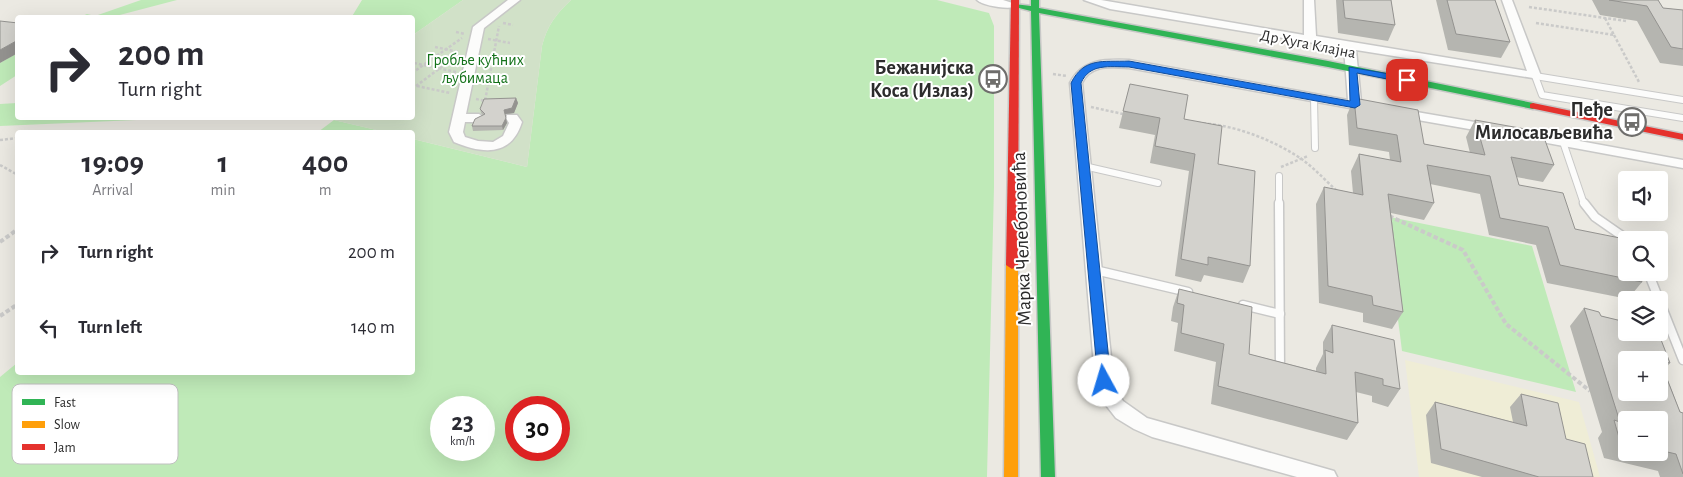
<!DOCTYPE html>
<meta charset="utf-8">
<style>
:root{--surface:#fff;--page:#f7f7f7;--text:#2b2b33;--muted:#7c7c81}
body{margin:0;font-family:"Alegreya Sans",sans-serif;background:var(--page);color:var(--text);height:100vh;display:flex;flex-direction:column;font-size:19px;white-space:nowrap}
*{box-sizing:border-box;margin:0}
p{font-size:16px;color:var(--muted)}
.icon{flex:none;width:28px;height:28px;fill:none;stroke:currentColor;stroke-width:2;stroke-linecap:round;stroke-linejoin:round}
.map{position:relative;flex:1;overflow:hidden}
.sheet{position:absolute;left:15px;top:130px;width:400px;height:245px;display:flex;flex-direction:column;background:var(--surface);border-radius:5px;box-shadow:0 5px 20px #0002}
.sheet>*{flex:none}
.guide{position:absolute;left:15px;top:15px;width:400px;height:105px;border-radius:5px;box-shadow:0 5px 20px #0002;background:#fff;color:var(--text);overflow:hidden}
.fabs{position:absolute;left:1618px;top:171px;display:grid;gap:10px}
.fabs a{display:grid;place-items:center;width:50px;height:50px;border-radius:5px;background:var(--surface);box-shadow:0 5px 20px #0002;font-size:25px}
.speed{position:absolute;left:430px;top:396px;display:flex;gap:10px;font-size:25px;font-weight:700;text-align:center}
.speed>*{display:grid;place-content:center;width:65px;height:65px;border-radius:50%;background:var(--surface);box-shadow:0 5px 20px #0002;line-height:1}
.speed small{font-size:12px;font-weight:400}
.speed .limit{border:8px solid #d22;background:#fff;color:#111}
.pin{position:absolute;display:grid;place-items:center;width:42px;height:42px;color:#fff;margin:-21px;border-radius:10px;box-shadow:0 2px 8px #0006}
.me{position:absolute;width:55px;margin:-28px;rotate:354deg;stroke-linejoin:round;filter:drop-shadow(0 0 4px #0008)}
.turn{display:flex;align-items:center;gap:18px;height:105px;padding:0 20px;font-size:22px}
.turn .icon{width:65px;height:65px;stroke-width:2.5}
.turn b{display:block;font-size:35px;line-height:42px}
.eta{display:flex;justify-content:space-evenly;align-items:center;height:85px;text-align:center}
.eta b{font-size:30px;font-weight:600;line-height:35px}
ul{padding:0;list-style:none}
li{display:flex;align-items:center;gap:15px;height:75px;padding:0 20px}
li div{flex:1}
li b{display:block;font-size:19px}
li em{font-style:normal}
.map>svg:first-child{display:block}
.education{fill:#efedd6}
.green{fill:#bfeab8;fill-rule:evenodd}
.cemetery{fill:#d1e1c8}
.lines{fill:none;stroke-linecap:round;stroke-linejoin:round}
.lane-far1-casing{stroke:#c8c8c7;stroke-width:8}
.lane-casing{stroke:#c8c8c7;stroke-width:11}
.street-casing{stroke:#c8c8c7;stroke-width:3}
.fast-casing{stroke:#c8c8c7;stroke-width:3}
.slow-casing{stroke:#c8c8c7;stroke-width:3}
.jam-casing{stroke:#c8c8c7;stroke-width:3}
.path-far1{stroke:#cacac9;stroke-width:2.5;stroke-dasharray:3 2;stroke-linecap:butt}
.path{stroke:#cacac9;stroke-width:4;stroke-dasharray:4.5 2.5;stroke-linecap:butt}
.lane-far1{stroke:#fcfcfb;stroke-width:6}
.lane{stroke:#fcfcfb;stroke-width:8}
.street{fill:#fcfcfb;fill-rule:evenodd}
.fast{fill:#30b455;fill-rule:evenodd}
.slow{fill:#ff9f0a;fill-rule:evenodd}
.jam{fill:#e5322d;fill-rule:evenodd}
.wall{fill:#b5b5b0;fill-rule:evenodd}
.shaded-wall{fill:#949390}
.building{fill:#d3d2cd;stroke:#949390;fill-rule:evenodd}
.route{fill:#1a73e8;stroke:#114b97}
.labels{text-anchor:middle;dominant-baseline:central;stroke-width:4;stroke-linejoin:round;paint-order:stroke}
.far-street-label{font-size:16px;fill:#2c2c2c;stroke:#fff}
.far-park-label{font-size:16px;fill:#14721a;stroke:#fff}
.poi-label{font-size:20px;font-weight:bold;fill:#2c2c2c;stroke:#fff;text-anchor:end}
.street-label{font-size:20px;fill:#2c2c2c;stroke:#fff}
.key{fill:#fff;stroke:#c0c0c0;stroke-width:1}
.key-label{font-size:14px;fill:#2c2c2c}
</style>
<div class="map">
<svg width="1683" height="477" viewBox="0 0 1683 477">
<rect width="100%" height="100%" fill="#ebe9e2"/>
<path class="education" d="M1405,360L1579,402L1600,477H1419Z"/>
<g class="green">
<path d="M141,0H177L112,17H80L87,14L95,16Z"/>
<path d="M362,0H463L413,35L412,18H351Z"/>
<path d="M571,0H937L989,13L994,26V187L987,477H0V377L17,363L18,372H412L413,139L527,167L542,46C547,26 556,14 571,0ZM441,408H484V450H441ZM516,408H559V450H516Z"/>
<path d="M17,53V75L0,86V63Z"/>
<path d="M17,103L18,118H182L0,126V104Z"/>
<path d="M334,120L385,132H318Z"/>
<path d="M1385,216L1532,246L1576,392L1402,351Z"/>
</g>
<path class="cemetery" d="M463,0H571C556,14 547,26 542,46L527,167L413,139L412,132H385L325,118H412L413,35Z"/>
<g class="lines">
<defs>
<g id="lane-far1">
<path d="M1535,76L1542,95L1683,118"/>
<path d="M1535,76L1683,100"/>
<path d="M1314,98L1315,148"/>
<path d="M1563,142L1584,204"/>
<path d="M1084,166L1158,183"/>
<path d="M1279,176V204"/>
</g>
<g id="lane">
<path d="M1279,203L1280,371"/>
<path d="M1584,203L1595,217L1628,240"/>
<path d="M1095,270L1188,292"/>
<path d="M1648,272L1683,360"/>
<path d="M1243,305L1280,314"/>
</g>
<g id="street">
<path d="M508,0H520L484,28L466,114H479L485,118L479,122H465L463,132L465,137L478,141L493,142L503,136L509,123L506,118L507,115H517L522,122C511,157 483,154 454,142L449,132L473,27Z"/>
<path d="M977,0H1003L1019,5C1013,11 983,6 977,0Z"/>
<path d="M1084,0H1101L1304,35V0H1314L1316,36L1527,71L1502,0H1512L1541,76L1539,79L1356,50L1361,102L1376,105L1378,108L1376,111L1372,112L1129,68C1111,67 1091,64 1082,83L1112,366L1116,389L1123,401L1147,418L1327,469L1334,471L1337,477H1297L1152,437L1134,429L1116,418L1105,404L1099,389L1094,366L1070,83C1082,59 1105,59 1129,60L1348,100L1344,48L1110,9Z"/>
<path d="M1399,109L1492,125L1499,129L1492,133L1395,116L1393,113L1395,110Z"/>
<path d="M1525,131L1683,160V168L1520,138L1518,135Z"/>
</g>
<path id="fast" d="M1031,0H1039V8L1328,61L1533,103L1538,106L1533,109L1328,67L1039,13L1055,477H1041L1031,11L1011,6L1015,4L1031,6Z"/>
<path id="slow" d="M1012,261L1018,265V477H1004L1006,265Z"/>
<g id="jam">
<path d="M1011,0H1019L1018,265L1012,269L1006,265Z"/>
<path d="M1533,103L1683,134V140L1530,108V104Z"/>
</g>
</defs>
<use href="#lane-far1" class="lane-far1-casing"/>
<use href="#lane" class="lane-casing"/>
<use href="#street" class="street-casing"/>
<use href="#fast" class="fast-casing"/>
<use href="#slow" class="slow-casing"/>
<use href="#jam" class="jam-casing"/>
<g class="path-far1">
<path d="M1529,7L1626,21"/>
<path d="M503,23L513,25"/>
<path d="M1536,23L1614,35L1605,18"/>
<path d="M456,32L465,34"/>
<path d="M1614,35L1639,82"/>
<path d="M488,39L510,43"/>
<path d="M435,47L459,52"/>
<path d="M485,58L506,62"/>
<path d="M414,63L456,72"/>
<path d="M412,73L462,38"/>
<path d="M1053,74L1067,76"/>
<path d="M479,78L503,83"/>
<path d="M412,85L450,93"/>
<path d="M412,89L460,53"/>
<path d="M476,99L485,101L499,26"/>
<path d="M1091,107L1123,114"/>
<path d="M1198,123C1233,124 1274,140 1303,160C1315,169 1326,181 1337,191"/>
<path d="M0,140L18,138"/>
<path d="M0,165L18,175"/>
<path d="M1281,167L1308,156"/>
</g>
<g class="path">
<path d="M1389,216L1463,250L1506,324L1590,391"/>
<path d="M0,242L18,229"/>
<path d="M0,316L18,304"/>
</g>
<use href="#lane-far1" class="lane-far1"/>
<use href="#lane" class="lane"/>
<use href="#street" class="street"/>
<use href="#fast" class="fast"/>
<use href="#slow" class="slow"/>
<use href="#jam" class="jam"/>
</g>
<g class="wall">
<path d="M1336,0H1391L1395,25L1388,41L1338,33Z"/>
<path d="M1436,0H1495L1510,42L1501,58L1448,50Z"/>
<path d="M1592,0H1658L1663,8L1683,10V66L1660,63L1637,21L1600,15Z"/>
<path d="M1130,84L1184,119L1218,164L1250,266L1243,283L1204,275L1201,282L1175,276L1189,171L1150,163L1155,135L1119,128Z"/>
<path d="M516,98L518,103L514,113L505,114L507,123L503,130L473,131L472,126L483,115L481,113L480,109Z"/>
<path d="M1354,98L1424,144L1470,153L1466,137L1475,120L1554,165L1543,182L1516,177L1519,185L1642,282L1628,299L1547,283L1536,245L1489,235L1480,194L1430,184L1434,203L1424,220L1391,213L1403,312L1392,329L1363,322V313L1319,303L1316,204L1324,187L1353,193L1351,171L1359,154L1390,160L1389,152L1349,145L1347,115Z"/>
<path d="M1179,289L1249,354L1316,371V368L1323,354V342L1332,325L1400,389L1388,407L1372,402V396L1356,392L1358,423L1347,440L1211,404L1216,362L1174,351L1178,323L1171,321L1173,307Z"/>
<path d="M1584,308L1601,316L1625,322L1626,320V332L1670,363L1664,370L1680,412L1683,413V477H1660L1658,471L1604,458L1598,438L1602,432L1570,326ZM1626,420H1659V452H1626Z"/>
<path d="M1521,394L1566,439L1593,477H1482L1431,463L1426,415L1435,402L1513,422L1510,407Z"/>
</g>
<g class="shaded-wall">
<path d="M18,40V53L0,63V50Z"/>
<path d="M516,98L518,103L514,113L505,114L507,123L503,130L502,126L504,110Z"/>
</g>
<g class="building">
<path d="M1343,0H1391L1395,25L1345,18Z"/>
<path d="M1447,0H1495L1510,42L1456,34Z"/>
<path d="M1609,0H1658L1663,8L1683,10V49L1671,47L1647,6Z"/>
<path d="M0,21L18,23V40L0,50Z"/>
<path d="M1130,84L1188,95L1184,119L1222,126L1218,164L1255,171L1250,266L1208,257V265L1181,259L1195,154L1155,146L1160,118L1123,111Z"/>
<path d="M516,98L512,108L504,110L506,118L502,126H472L475,119L485,114L480,109L484,99Z"/>
<path d="M1354,98L1418,110L1424,144L1485,155L1475,120L1542,132L1554,165L1511,157L1519,185L1563,193L1575,229L1625,239L1626,243V272H1638L1642,282L1560,265L1548,227L1500,218L1490,176L1427,165L1434,203L1388,194L1403,312L1373,305L1372,296L1328,286L1324,187L1363,195L1359,154L1401,162L1397,135L1357,128Z"/>
<path d="M1179,289L1252,307L1249,354L1326,374L1325,350L1333,353L1332,325L1394,340L1400,389L1383,385V379L1355,372L1358,423L1218,386L1224,344L1181,333L1184,305L1177,303Z"/>
<path d="M1584,308L1599,312L1601,316L1626,322V332H1658L1670,363L1660,361L1680,412L1683,413V474L1676,454L1659,450V420H1626V442L1620,441L1614,420L1620,422ZM1626,360H1659V392H1626Z"/>
<path d="M1521,394L1558,403L1566,439L1585,444L1593,477H1539L1441,449L1435,402L1527,426Z"/>
</g>
<path class="route" d="M1129,61L1350,101L1349,67L1407,77L1411,80L1407,83L1357,73L1360,105L1355,108L1129,67C1109,67 1090,63 1081,83L1111,381L1104,386L1098,381L1071,83C1084,57 1103,62 1129,61Z"/>
<defs>
<symbol id="bus-ring" viewBox="-11 -11 22 22"><circle r="9.5" fill="#fff" stroke="#6f6e6c" stroke-width="1.5"/><path d="M-5-6H5V4H4V6H2V4H-2V6H-4V4H-5ZM-3.5-4V0h7V-4ZM-3.5 1.2v1.5H-2V1.2ZM2 1.2v1.5H3.5V1.2Z" fill="#6f6e6c"/></symbol>
</defs>
<g fill-rule="evenodd">
<use href="#bus-ring" x="977" y="63" width="32" height="32"/>
<use href="#bus-ring" x="1616" y="106" width="32" height="32"/>
</g>
<g class="labels">
<g class="far-street-label">
<text transform="translate(1308 44) rotate(11)">Др Хуга Клајна</text>
</g>
<g class="far-park-label">
<text x="475" y="60">Гробље кућних<tspan x="475" dy="18">љубимаца</tspan></text>
</g>
<g class="poi-label">
<text x="974" y="68">Бежанијска<tspan x="974" dy="23">Коса (Излаз)</tspan></text>
<text x="1613" y="110">Пеђе<tspan x="1613" dy="23">Милосављевића</tspan></text>
</g>
<g class="street-label">
<text transform="translate(1022 239) rotate(-92)">Марка Челебоновића</text>
</g>
</g>
<rect x="12" y="384" width="166" height="80" rx="8" class="key"/>
<rect x="22" y="399" width="23" height="6" fill="#30b455"/>
<rect x="22" y="421" width="23" height="7" fill="#ff9f0a"/>
<rect x="22" y="444" width="23" height="6" fill="#e5322d"/>
<g class="key-label">
<text x="54" y="407">Fast</text>
<text x="54" y="429">Slow</text>
<text x="54" y="452">Jam</text>
</g>
</svg>
<div class="fabs">
<a><svg class="icon" aria-label="sound" viewBox="0 0 24 24"><path d="M4 9h4l5-4v14l-5-4H4zM17 9q2 3 0 6"/></svg></a>
<a><svg class="icon" aria-label="search" viewBox="0 0 24 24"><circle cx="10" cy="10" r="6"/><path d="M15 15l6 6"/></svg></a>
<a><svg class="icon" aria-label="layers" viewBox="0 0 24 24"><path d="M12 4l9 5-9 5-9-5zM3 14l9 5 9-5"/></svg></a>
<a>+</a>
<a>−</a>
</div>
<div class="speed"><div>23<small>km/h</small></div><div class="limit">30</div></div>
<div class="pin" style="left:1407px;top:80px;background:#d93025"><svg class="icon" aria-label="arrive" viewBox="0 0 24 24"><path d="M6 21V4h12l-3 4 3 4H6"/></svg></div>
<svg class="me" style="left:1104px;top:381px" viewBox="-20 -20 40 40"><circle r="19" fill="#fff"/><path d="M0-13L10 11 0 6-10 11z" fill="#1a73e8"/></svg>
<div class="guide">
<div class="turn"><svg class="icon" aria-label="right" viewBox="0 0 24 24"><path d="M7 20v-9h11M14 6l5 5-5 5"/></svg><div><b>200 m</b>Turn right</div></div>
</div>
<section class="sheet">
<div class="eta">
<div><b>19:09</b><p>Arrival</p></div>
<div><b>1</b><p>min</p></div>
<div><b>400</b><p>m</p></div>
</div>
<ul>
<li><svg class="icon" aria-label="right" viewBox="0 0 24 24"><path d="M7 20v-9h11M14 6l5 5-5 5"/></svg><div><b>Turn right</b></div><em>200 m</em></li>
<li><svg class="icon" aria-label="left" viewBox="0 0 24 24"><path d="M17 20v-9H6M10 6l-5 5 5 5"/></svg><div><b>Turn left</b></div><em>140 m</em></li>
</ul>
</section>
</div>
